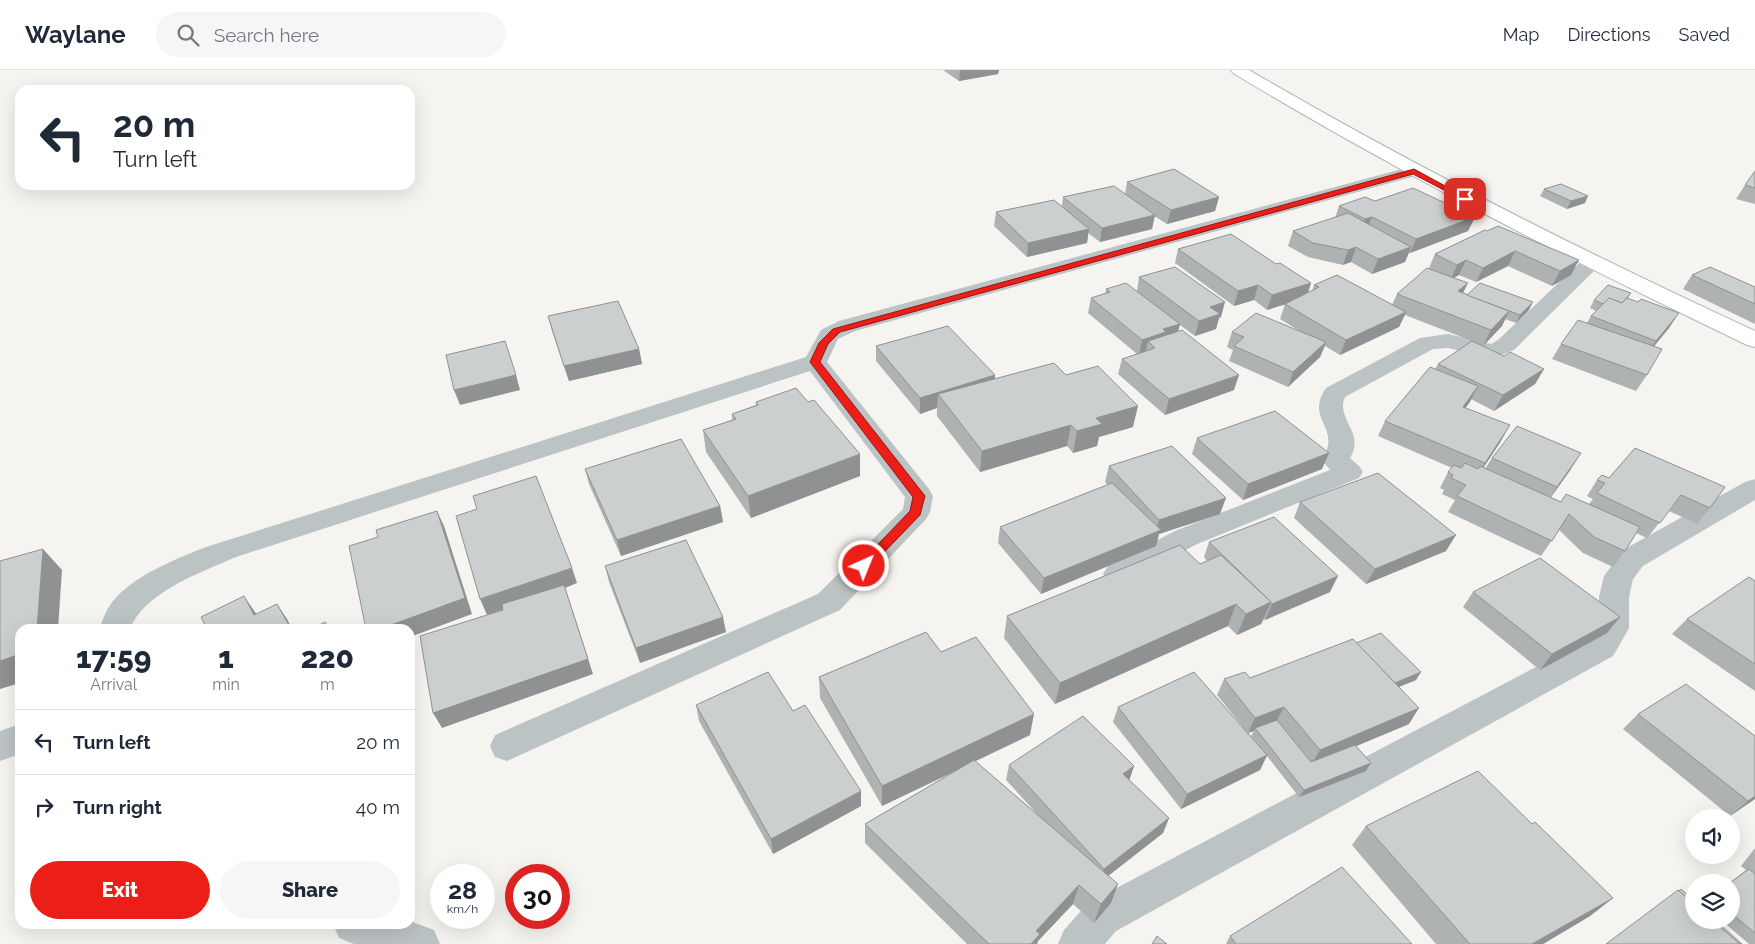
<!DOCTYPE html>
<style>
:root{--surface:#fff;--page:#f6f6f7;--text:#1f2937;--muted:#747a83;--line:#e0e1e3;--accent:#ec1f18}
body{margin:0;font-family:Raleway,sans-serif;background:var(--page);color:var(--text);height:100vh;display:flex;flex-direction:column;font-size:19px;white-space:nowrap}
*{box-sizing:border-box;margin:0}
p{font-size:16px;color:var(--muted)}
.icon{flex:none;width:28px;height:28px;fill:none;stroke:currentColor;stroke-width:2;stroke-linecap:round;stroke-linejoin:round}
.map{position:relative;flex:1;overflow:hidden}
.details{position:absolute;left:15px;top:554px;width:400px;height:305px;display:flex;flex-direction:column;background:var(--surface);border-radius:15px;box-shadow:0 5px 20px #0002}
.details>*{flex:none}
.hud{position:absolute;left:15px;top:15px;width:400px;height:105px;border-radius:15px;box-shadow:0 5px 20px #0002;background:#fff;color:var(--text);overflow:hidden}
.buttons{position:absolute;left:1685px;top:739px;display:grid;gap:10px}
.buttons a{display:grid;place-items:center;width:55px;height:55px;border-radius:50%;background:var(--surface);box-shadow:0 5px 20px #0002;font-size:25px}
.speed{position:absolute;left:430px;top:794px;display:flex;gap:10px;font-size:25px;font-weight:700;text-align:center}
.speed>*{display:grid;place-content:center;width:65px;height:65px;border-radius:50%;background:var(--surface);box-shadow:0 5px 20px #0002;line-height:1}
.speed small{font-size:12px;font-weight:400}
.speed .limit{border:8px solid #d22;background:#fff;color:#111}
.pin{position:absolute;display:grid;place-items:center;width:42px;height:42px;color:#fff;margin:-21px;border-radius:10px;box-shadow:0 2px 8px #0006}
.me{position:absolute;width:55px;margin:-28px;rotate:44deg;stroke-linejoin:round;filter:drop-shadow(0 0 4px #0008)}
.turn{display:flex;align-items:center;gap:18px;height:105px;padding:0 15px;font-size:22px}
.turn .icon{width:65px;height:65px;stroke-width:2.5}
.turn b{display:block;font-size:35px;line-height:42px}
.eta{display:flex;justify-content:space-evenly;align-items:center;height:85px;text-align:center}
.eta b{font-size:30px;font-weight:800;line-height:35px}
.cta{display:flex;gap:10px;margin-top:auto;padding:10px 15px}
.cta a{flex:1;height:58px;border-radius:30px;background:var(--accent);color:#fff;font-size:20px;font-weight:800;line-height:58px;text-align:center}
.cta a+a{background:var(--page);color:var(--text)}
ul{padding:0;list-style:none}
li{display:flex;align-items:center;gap:15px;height:65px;padding:0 15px;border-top:1px solid var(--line)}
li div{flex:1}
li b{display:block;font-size:19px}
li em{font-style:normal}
header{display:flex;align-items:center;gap:30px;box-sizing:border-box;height:70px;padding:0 25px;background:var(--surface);border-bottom:1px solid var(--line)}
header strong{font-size:24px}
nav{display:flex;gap:28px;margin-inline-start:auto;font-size:18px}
.search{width:350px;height:45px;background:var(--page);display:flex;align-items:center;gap:12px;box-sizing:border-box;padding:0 18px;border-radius:28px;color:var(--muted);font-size:19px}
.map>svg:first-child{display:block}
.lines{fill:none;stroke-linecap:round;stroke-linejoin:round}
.secondary-casing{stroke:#afb7ba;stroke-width:2}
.street{fill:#bcc3c5;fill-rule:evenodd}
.secondary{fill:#fff;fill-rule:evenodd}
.wall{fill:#afb2b3;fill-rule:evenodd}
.shaded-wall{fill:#8f9192}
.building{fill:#cccfd0;stroke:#8f9192}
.route{fill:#ec1f18;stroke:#991410}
</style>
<header>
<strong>Waylane</strong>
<div class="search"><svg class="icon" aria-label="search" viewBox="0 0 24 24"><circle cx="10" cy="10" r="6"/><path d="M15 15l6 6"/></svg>Search here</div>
<nav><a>Map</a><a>Directions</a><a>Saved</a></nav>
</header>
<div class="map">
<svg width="1755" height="874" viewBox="0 0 1755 874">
<rect width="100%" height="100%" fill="#f5f4f0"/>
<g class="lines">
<defs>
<path id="secondary" d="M1231,0H1249C1413,96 1582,181 1755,261V277L1747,275C1572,191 1399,103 1233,3Z"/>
</defs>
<use href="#secondary" class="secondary-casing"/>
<g class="street">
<path d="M1413,96L1419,97L1422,101L1419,105L855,261L838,269L827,292L929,419L933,426L930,442L926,449L840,540L507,691L495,687L490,676L495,665L818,524L903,439L905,427L810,301L236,487C202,502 144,522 130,559H99C103,550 106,539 113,531C135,505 172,491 203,478L806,287L821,260L839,251Z"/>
<path d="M1592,186L1599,188L1602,192L1599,196L1514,280L1493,288L1448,278L1433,279L1345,327C1335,349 1366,363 1350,388L1359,396L1363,402L1359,408L1195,475L1128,512L1118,515L1108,512L1103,504L1108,496L1175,461L1330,400L1322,390C1343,356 1304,351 1326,318L1420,268L1448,264L1491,274L1498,270L1585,188Z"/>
<path d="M1755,409V430L1643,496L1633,509L1629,527V558L1613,586L1116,861L1105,874H1058L1064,860L1088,833L1591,568L1598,557L1599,527L1604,506L1623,480L1745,412Z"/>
<path d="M20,654V684L0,691V661Z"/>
<path d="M410,851L434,860L440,874H354L339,868L333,854H410Z"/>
</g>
<use href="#secondary" class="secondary"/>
</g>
<g class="wall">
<path d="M943,0H999L998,4L959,11Z"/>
<path d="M1755,101V134L1736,129L1745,115Z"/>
<path d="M1127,112L1219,127L1215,141L1167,154L1154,146L1152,159L1100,172L1088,163L1087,173L1027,187L994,156L996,142L1062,136L1063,127L1125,124Z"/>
<path d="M1544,119L1585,133L1567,139L1540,126Z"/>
<path d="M1375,131L1475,147L1468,161L1410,183H1409L1405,192L1372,204L1351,192L1343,195L1308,187L1288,176L1293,161L1335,148L1339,136Z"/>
<path d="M1485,160L1571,205L1552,216L1508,196L1476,212L1459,205L1454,208L1463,223L1529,240L1516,253L1505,249L1502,256L1483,276L1504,286L1544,299L1535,314L1494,341L1471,329L1465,338L1501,371L1483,398L1485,399L1492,388L1571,399L1550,428L1561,432L1589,434L1593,429L1587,426L1597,410L1609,408L1635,378L1710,438L1697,454L1669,441L1647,468L1636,463L1625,481L1613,497L1583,483L1559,460L1541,486L1448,442L1455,430L1442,424L1444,420L1440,418L1448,402L1452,398L1378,366L1385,351L1435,299L1438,294L1472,271L1405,245L1399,257L1340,285L1325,276L1320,287L1288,317L1229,291L1233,280L1227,277L1232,262L1298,260L1280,249L1285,234L1267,240L1254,230L1234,236L1175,193L1178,179L1276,194L1311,213L1308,223L1312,221L1314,215L1392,235L1397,224L1429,198L1435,184Z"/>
<path d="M1692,205L1755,217V254L1683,219Z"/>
<path d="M1139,207L1221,247L1219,248L1216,259L1195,266L1180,255L1178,261L1234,320L1165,345L1118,304L1122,289L1137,284L1088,243L1091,228L1105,224L1106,219L1137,221Z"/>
<path d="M1631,223L1628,228L1669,258L1654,276L1647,305L1636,321L1552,289L1561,274L1587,253L1591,246L1596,241L1590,238L1594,230Z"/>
<path d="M548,246L639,279L642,294L569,311L552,261Z"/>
<path d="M876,276L995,305V309L1066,305L1133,357L1099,367L1097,376L1073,383L1067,376L980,402L937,346V338L920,344L876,291Z"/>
<path d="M756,332L860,406L751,448L706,382L703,360L732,350V344L756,335Z"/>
<path d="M1197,368L1329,383L1322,399L1243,430L1192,384Z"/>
<path d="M1109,396L1220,444L1159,464L1156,476L1041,524L998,473L1000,457L1108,415L1105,412Z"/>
<path d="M585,399L720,436L723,452L621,486L589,414Z"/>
<path d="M1300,432L1446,481L1366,514L1294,448Z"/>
<path d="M1209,472L1330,522L1265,550L1264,549L1261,554L1237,565L1228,556L1055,634L1004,568L1007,546L1200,494L1207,491L1204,487Z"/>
<path d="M605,496L726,562L640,593L609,512Z"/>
<path d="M1755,511V621L1672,564L1687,549Z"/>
<path d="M1473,522L1607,563L1540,600L1463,537Z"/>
<path d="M1356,573L1416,610L1399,617L1409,654L1356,676L1366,701L1299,727L1267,686L1260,700L1181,739L1113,652L1118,637L1243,657L1217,625L1224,609L1250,608ZM1254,661L1251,666L1258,674L1248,663Z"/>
<path d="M819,607L1030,665L975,691L1039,746L1006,710L1009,695L1134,696L1129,710L1169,748L1163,763L1108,806L1111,833L1094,853L1073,834L1038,871L1037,874H967L865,773V754L958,700L882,736L820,628Z"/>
<path d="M696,635L793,641L861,721V736L773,784L699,651Z"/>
<path d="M1638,644L1755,729L1730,746L1623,659Z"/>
<path d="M1532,754L1613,828L1590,846L1543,874H1436L1352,775L1366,756Z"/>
<path d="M1755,778V874H1749L1721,850H1731V812L1746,800L1741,796Z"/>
<path d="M1230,866L1412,874H1226Z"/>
</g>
<g class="shaded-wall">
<path d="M960,0H999L998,4L959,11Z"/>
<path d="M1588,126L1585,133L1567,139L1571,131Z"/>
<path d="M1219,127L1215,141L1167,154L1171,140Z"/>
<path d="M1155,145L1152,159L1100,172L1102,158Z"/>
<path d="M1372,147L1366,161L1360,163L1365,149Z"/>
<path d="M1475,147L1468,161L1410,183L1416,169Z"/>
<path d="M1089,159L1087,173L1027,187L1028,173Z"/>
<path d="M1356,177L1351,192L1343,195L1348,180Z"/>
<path d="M1411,177L1405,192L1372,204L1378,189Z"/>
<path d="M1515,181L1508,196L1476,212L1483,198Z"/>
<path d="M1466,190L1459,205L1451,209L1457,195Z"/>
<path d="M1579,190L1571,205L1552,216L1560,201Z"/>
<path d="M1311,213L1306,228L1267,240L1272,225Z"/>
<path d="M1468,213L1461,227L1458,221Z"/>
<path d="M1258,215L1254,230L1234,236L1238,221Z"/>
<path d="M1225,232L1221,247L1219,248L1216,259L1195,266L1199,251L1210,237Z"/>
<path d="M1533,232L1529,240L1516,253L1520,245Z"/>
<path d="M1509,241L1502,256L1483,276L1491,260Z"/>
<path d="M1406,242L1399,257L1340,285L1346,270Z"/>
<path d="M1679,243L1669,258L1646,286L1656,271Z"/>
<path d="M1180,254L1176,269L1155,278L1148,271L1145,283L1139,285L1142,270L1163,259Z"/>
<path d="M1326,272L1320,287L1288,317L1293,302Z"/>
<path d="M639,279L642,294L569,311L564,296Z"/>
<path d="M1544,299L1535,314L1494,341L1503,325Z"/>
<path d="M516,305L520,320L460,335L454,320Z"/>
<path d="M995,305L994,321L938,324L937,338L920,344V328Z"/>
<path d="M1239,305L1234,320L1165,345L1169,329Z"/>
<path d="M1478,316L1470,332L1455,352L1463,337Z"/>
<path d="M1138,336L1133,357L1099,367L1097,376L1073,383L1077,361L1096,348Z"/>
<path d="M1071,355L1067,376L980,402L982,381Z"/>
<path d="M1510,355L1501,371L1476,409L1485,393Z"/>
<path d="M1329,383L1322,399L1243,430L1248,414Z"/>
<path d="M1581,383L1571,399L1547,433L1557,417Z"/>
<path d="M860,384V406L751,448L748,426Z"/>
<path d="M1226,428L1220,444L1159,464L1156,476L1041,524L1044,508L1156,462L1159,450Z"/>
<path d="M720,436L723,452L621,486L617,470Z"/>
<path d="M437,441L444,456L472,544L410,567V559H380Z"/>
<path d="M1456,465L1446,481L1366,514L1375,499Z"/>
<path d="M43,479L62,500L58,559H37Z"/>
<path d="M572,498L577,513L565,518L593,604L442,658L433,643L565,518L487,545L480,529Z"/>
<path d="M1338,506L1330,522L1265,550L1272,534Z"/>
<path d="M244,526L255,542L264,559L254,545Z"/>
<path d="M1271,532L1261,554L1237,565L1246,544Z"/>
<path d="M277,534L287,549L292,559H291Z"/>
<path d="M1236,534L1228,556L1055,634L1060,613Z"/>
<path d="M723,547L726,562L640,593L636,578Z"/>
<path d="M1620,547L1607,563L1540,600L1552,584Z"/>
<path d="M20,584V613L0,619V591Z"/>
<path d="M1421,602L1416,610L1386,622L1391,614Z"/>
<path d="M1284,637L1276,652L1255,658L1254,661L1248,663L1255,648Z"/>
<path d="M1419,638L1409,654L1311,695L1320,680Z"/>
<path d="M1034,644L1030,665L882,736V716Z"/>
<path d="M1267,685L1260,700L1181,739L1187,724Z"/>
<path d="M1371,693L1366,701L1299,727L1304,720Z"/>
<path d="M1134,696L1129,711L1123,704Z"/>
<path d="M861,721V736L773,784L771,769Z"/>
<path d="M1755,726V729L1730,746L1748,731Z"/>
<path d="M1169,748L1163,763L1099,813L1104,799Z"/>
<path d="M1118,814L1111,833L1094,853L1101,834Z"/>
<path d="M1079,815L1073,834L1038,871L1037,874H1031L1036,861Z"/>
<path d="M1613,828L1590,846L1543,874H1532Z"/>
</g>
<g class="building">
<path d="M1174,99L1219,127L1171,140L1127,112Z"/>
<path d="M1755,101V118L1745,115Z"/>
<path d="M1561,114L1588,126L1571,131L1544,119Z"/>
<path d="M1114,116L1155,145L1102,158L1063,127Z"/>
<path d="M1413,118L1475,147L1416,169L1372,147L1365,149L1339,136L1365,127L1375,131Z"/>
<path d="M1054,130L1089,159L1028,173L996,142Z"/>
<path d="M1348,143L1411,177L1378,189L1356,177L1348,180L1313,173L1293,161Z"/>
<path d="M1498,156L1579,190L1560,201L1515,181L1483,198L1466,190L1457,195L1435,184L1485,160L1487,161Z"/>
<path d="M1231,164L1276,194L1280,193L1311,213L1272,225L1258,215L1238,221L1178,179Z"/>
<path d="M1175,197L1225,232L1210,237L1220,244L1199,251L1139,207Z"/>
<path d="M1710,197L1755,217V234L1692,205Z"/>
<path d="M1427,198L1468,213L1458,221L1509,241L1491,260L1397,224Z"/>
<path d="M1337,205L1406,242L1346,270L1285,234L1319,217L1314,215Z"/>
<path d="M1126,213L1180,254L1163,259L1166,262L1142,270L1091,228L1110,222L1106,219Z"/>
<path d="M1480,213L1533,232L1520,245L1467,225Z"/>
<path d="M1608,215L1631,223L1622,233L1609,228L1603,234L1594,230Z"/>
<path d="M1609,228L1622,233L1627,228L1638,232L1641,229L1679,243L1656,271L1591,246Z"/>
<path d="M618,231L639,279L564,296L548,246Z"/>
<path d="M1256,243L1326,272L1293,302L1234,276L1244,267L1232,262Z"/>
<path d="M1578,250L1662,279L1647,305L1561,274Z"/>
<path d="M948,256L995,305L920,328L876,276Z"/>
<path d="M1182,260L1239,305L1169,329L1122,289L1155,278L1148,271Z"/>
<path d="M505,271L516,305L454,320L446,285Z"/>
<path d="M1472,271L1504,286L1510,282L1544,299L1503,325L1438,294Z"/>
<path d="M1054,293L1066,305L1098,296L1138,336L1096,348L1102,354L1077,361L1071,355L982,381L938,324Z"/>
<path d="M1430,297L1478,316L1463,337L1510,355L1485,393L1385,351Z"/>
<path d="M796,318L808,332L814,330L860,384L748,426L703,360L736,349L732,344L758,335L756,332Z"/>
<path d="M1275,341L1329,383L1248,414L1197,368Z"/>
<path d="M1517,356L1581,383L1557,417L1492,388Z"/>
<path d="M681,369L720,436L617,470L585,399Z"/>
<path d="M1172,376L1226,428L1159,450L1109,396Z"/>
<path d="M1635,378L1725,417L1710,438L1681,425L1660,453L1597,423L1605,413L1597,410L1602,405L1609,408Z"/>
<path d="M1465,393L1478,399L1480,396L1561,432L1566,424L1640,457L1625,481L1594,467L1569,444L1552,471L1457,426L1466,415L1451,408L1453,405L1448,402L1454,395L1461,398Z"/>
<path d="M1378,403L1456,465L1375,499L1300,432Z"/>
<path d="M536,406L572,498L480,529L456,446L477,439L473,426Z"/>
<path d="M1112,413L1161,460L1044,508L1000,457Z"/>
<path d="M437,441L465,528L380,559H366L349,476L378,467L376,460Z"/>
<path d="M1274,447L1338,506L1272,534L1270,533L1271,532L1209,472Z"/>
<path d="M686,470L723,547L636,578L605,496Z"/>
<path d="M1180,475L1200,494L1221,485L1271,532L1246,544L1236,534L1060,613L1007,546Z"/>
<path d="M43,479L37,559H20V584L0,591V491Z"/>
<path d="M1540,488L1620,547L1552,584L1473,522Z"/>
<path d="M1749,507L1755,511V594L1687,549Z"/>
<path d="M564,515L588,589L433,643L420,566L503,540L502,534Z"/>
<path d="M244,526L254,545L277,534L291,559H207L201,547Z"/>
<path d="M325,552L329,559H312Z"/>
<path d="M926,562L941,582L976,567L1034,644L882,716L819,607Z"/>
<path d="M1381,563L1421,602L1395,613L1356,573Z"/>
<path d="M1353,569L1419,638L1320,680L1284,637L1255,648L1224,609L1245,602L1250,608Z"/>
<path d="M768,602L793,641L805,635L861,721L771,769L696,635Z"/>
<path d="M1194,602L1267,685L1187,724L1118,637Z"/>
<path d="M1686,614L1755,666V726L1748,731L1638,644Z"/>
<path d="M1083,646L1134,696L1123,704L1169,748L1104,799L1009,695Z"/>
<path d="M1277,650L1311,692L1355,675L1371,693L1304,720L1255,658Z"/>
<path d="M974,690L1118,814L1101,834L1079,815L1036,861L1040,864L1031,874H989L865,754Z"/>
<path d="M1478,701L1532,754L1535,752L1613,828L1532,874H1470L1366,756Z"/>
<path d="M1342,797L1412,874H1236L1230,866Z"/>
<path d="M1749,799L1755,804V863L1731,843V812Z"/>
<path d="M1681,819L1694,830V834L1679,821Z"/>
<path d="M1678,820L1694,834V850H1712L1740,874H1606Z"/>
<path d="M1712,850H1715L1742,874H1740Z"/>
<path d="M1157,866L1167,874H1152Z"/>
</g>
<path class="route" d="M1414,99L1469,129L1463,130L1413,104L840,262L828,274L820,292L925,426L920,445L868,499H860L858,496L860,493L910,441L913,427L810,292L819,273L833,259Z"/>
</svg>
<div class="buttons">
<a><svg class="icon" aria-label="sound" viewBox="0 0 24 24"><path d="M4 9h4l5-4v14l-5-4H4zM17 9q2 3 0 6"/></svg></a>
<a><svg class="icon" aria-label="layers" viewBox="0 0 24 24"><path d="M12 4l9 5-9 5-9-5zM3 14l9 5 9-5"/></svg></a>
</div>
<div class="speed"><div>28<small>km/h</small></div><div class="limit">30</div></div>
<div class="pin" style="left:1465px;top:129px;background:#d93025"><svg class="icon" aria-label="arrive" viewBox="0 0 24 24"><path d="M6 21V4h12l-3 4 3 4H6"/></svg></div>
<svg class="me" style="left:864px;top:496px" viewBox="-20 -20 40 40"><circle r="17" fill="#ec1f18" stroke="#fff" stroke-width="3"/><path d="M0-11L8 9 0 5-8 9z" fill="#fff"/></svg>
<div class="hud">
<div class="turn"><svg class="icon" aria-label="left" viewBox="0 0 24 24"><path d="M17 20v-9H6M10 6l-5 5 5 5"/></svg><div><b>20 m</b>Turn left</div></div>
</div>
<section class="details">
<div class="eta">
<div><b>17:59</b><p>Arrival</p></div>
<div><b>1</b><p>min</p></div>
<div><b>220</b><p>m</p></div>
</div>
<ul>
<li><svg class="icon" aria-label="left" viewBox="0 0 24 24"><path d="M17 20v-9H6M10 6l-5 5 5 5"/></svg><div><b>Turn left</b></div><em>20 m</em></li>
<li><svg class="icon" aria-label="right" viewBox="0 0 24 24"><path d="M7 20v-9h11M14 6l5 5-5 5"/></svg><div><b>Turn right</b></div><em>40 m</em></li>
</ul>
<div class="cta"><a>Exit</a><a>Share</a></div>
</section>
</div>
